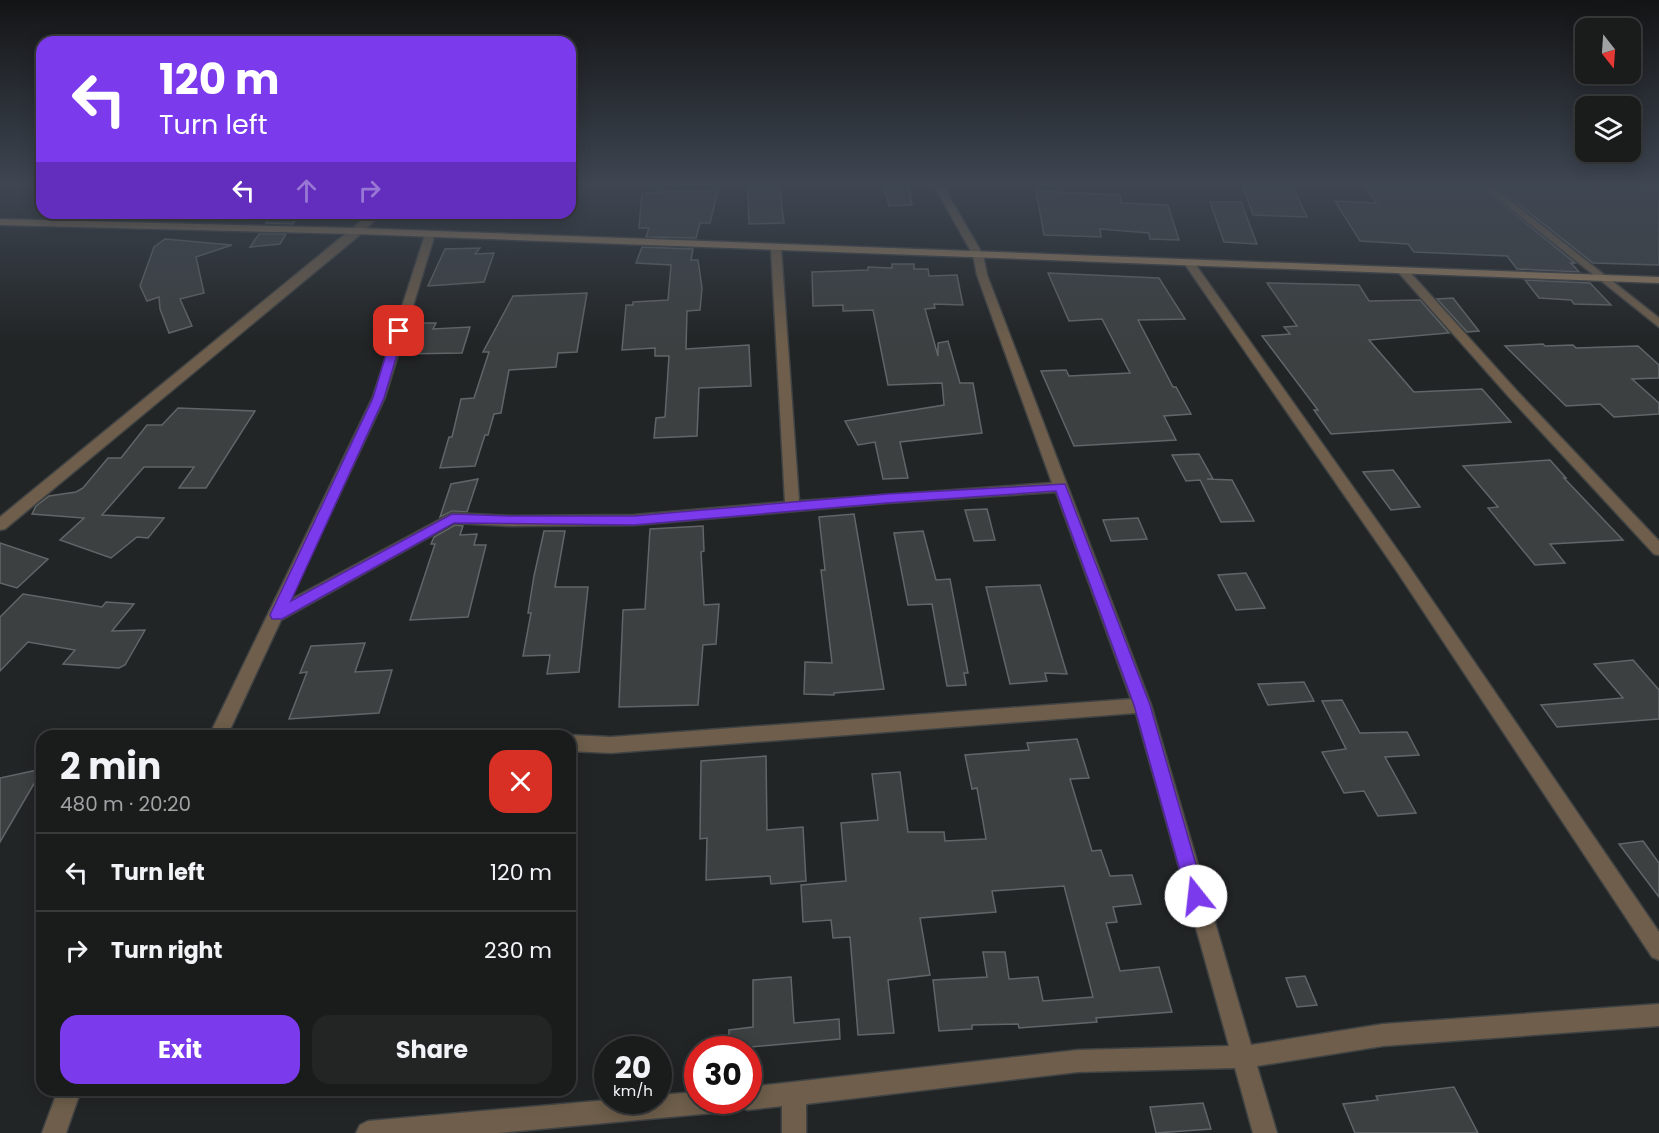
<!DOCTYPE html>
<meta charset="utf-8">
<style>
:root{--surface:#1a1c1c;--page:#232525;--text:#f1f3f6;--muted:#9fa1a3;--line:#383a3b;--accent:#7c3aed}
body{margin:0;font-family:Poppins,sans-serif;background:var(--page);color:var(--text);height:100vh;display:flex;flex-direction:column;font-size:22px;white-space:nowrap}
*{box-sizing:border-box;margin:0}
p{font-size:20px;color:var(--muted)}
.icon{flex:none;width:33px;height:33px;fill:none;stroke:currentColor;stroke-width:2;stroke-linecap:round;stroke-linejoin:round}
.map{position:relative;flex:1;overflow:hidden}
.panel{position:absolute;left:36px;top:730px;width:540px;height:366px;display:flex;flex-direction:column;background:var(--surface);border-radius:18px;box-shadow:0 3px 15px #0003,0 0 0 2px var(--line)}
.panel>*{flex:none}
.top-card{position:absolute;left:36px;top:36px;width:540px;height:183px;border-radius:18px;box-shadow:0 3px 15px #0003,0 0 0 2px var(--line);background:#7c3aed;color:#fff;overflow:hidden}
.needle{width:39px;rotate:163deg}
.controls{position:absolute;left:1575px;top:18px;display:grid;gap:12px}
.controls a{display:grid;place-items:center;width:66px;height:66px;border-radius:12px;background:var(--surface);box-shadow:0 3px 15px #0003,0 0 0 2px var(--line);font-size:30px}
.speed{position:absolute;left:594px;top:1036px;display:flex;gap:12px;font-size:30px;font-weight:700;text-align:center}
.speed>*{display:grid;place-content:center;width:78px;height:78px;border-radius:50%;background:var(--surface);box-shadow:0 3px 15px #0003,0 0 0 2px var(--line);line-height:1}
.speed small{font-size:15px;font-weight:400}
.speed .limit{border:9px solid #d22;background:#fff;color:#111}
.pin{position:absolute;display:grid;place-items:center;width:51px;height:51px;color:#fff;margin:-26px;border-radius:12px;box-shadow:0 3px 9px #0006}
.me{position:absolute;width:66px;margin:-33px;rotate:344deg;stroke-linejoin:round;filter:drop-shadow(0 0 4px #0008)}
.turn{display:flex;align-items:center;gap:21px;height:126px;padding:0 24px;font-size:27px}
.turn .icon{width:78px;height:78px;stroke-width:2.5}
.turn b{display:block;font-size:42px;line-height:51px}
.lanes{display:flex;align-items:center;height:57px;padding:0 24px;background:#0003;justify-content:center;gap:30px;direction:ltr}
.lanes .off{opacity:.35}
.round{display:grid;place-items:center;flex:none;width:63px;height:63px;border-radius:18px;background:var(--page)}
.summary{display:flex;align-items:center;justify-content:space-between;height:102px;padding:0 24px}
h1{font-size:36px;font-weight:700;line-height:45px}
.action{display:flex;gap:12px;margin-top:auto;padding:12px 24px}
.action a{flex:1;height:69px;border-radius:18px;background:var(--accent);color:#fff;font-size:24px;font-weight:700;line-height:69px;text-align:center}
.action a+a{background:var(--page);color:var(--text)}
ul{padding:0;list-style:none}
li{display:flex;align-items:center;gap:18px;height:78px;padding:0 24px;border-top:2px solid var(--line)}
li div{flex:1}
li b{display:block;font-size:22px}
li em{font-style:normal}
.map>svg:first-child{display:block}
.building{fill:#3c4041;stroke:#626567;stroke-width:1.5}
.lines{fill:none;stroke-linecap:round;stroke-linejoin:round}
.street-casing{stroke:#404344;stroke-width:3}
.secondary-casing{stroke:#404344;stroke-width:3}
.street{fill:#6e5e4b;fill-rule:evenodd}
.secondary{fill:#987e5f;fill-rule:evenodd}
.route{fill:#7c3aed;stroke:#51269a;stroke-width:1.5}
</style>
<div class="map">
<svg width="1659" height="1133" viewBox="0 0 1659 1133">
<rect width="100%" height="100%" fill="#222526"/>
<g class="building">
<path d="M748,184H779L784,223L749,224Z"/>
<path d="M1242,184L1293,187L1307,217L1253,215Z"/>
<path d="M1362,184H1400L1402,186L1478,184L1575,263H1571L1579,272L1517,269L1507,256L1414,252L1408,244L1360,241L1335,201L1377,203Z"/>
<path d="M1493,184L1659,190V265L1593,263Z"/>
<path d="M908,185L912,205L889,206L884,186Z"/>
<path d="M718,190L710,223H700L696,238L646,237L649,228H639L642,193Z"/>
<path d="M1036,191L1120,195L1121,203L1168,205L1179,240L1150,239L1149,233L1100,229L1101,237L1044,235Z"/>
<path d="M1210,202H1241L1257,244L1224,242Z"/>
<path d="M300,213L293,224L266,223L273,214Z"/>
<path d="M259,234H286L280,244L250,247Z"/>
<path d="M165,239L232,245L196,257L204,293L180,299L192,326L169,333L160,309L159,297L147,301L140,286L154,247Z"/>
<path d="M642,247L693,249L691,260H698L702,288L700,310L687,311L686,349L749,345L751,386L699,388L697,436L654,438L656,418L665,417L669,356H655V348L622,350L626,305H633V302L668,300L671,265L636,263Z"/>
<path d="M480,248L475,254L494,253L484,282L428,286L445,249Z"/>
<path d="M892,264H914V269H928L929,276L957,275L963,305L934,304L935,308L925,309L938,356V343L948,341L960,383H973L982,433L900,442L908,478L883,479L875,442L858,445L845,421L944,405L942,383L888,385L873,310L843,311V305L813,306L812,272L868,270V267L892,268Z"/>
<path d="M1048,273L1159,278L1185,319L1138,320L1173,387H1176L1191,414L1164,416L1176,440L1074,446L1041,371L1066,370L1069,376L1130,373L1102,319L1069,321Z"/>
<path d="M1525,280L1590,283L1611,305L1574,304L1571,300L1539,298Z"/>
<path d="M1267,283L1359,285L1369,301L1420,300L1449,333L1369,340L1414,392L1482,389L1511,422L1331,434L1314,410H1318L1262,336L1290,334L1284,327L1297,326Z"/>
<path d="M587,293L577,352L558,353L556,367L509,370L501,413L494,414L488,435H485L475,466L440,468L449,437H452L461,399L474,398L489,352H483L513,296Z"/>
<path d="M1453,298L1479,331L1467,332L1437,299Z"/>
<path d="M415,323H436L433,329L470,327L462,353L402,354Z"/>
<path d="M1543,344L1545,346L1573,345L1576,348L1638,346L1659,365V378L1632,379L1659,403V414L1614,417L1600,404L1566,406L1505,346Z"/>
<path d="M178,408L255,411L206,488H179L194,467H144L102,515L164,518L148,538L137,537L111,558L60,540L84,518L32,514L36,506L49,496L76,492L83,488L108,458H121L147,425H162Z"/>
<path d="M1199,454L1213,479H1207L1232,480L1254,521L1221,522L1200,480L1186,481L1172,455Z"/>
<path d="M1550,460L1566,478H1564L1623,540L1550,544L1565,563L1535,565L1488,508L1498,507L1463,466Z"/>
<path d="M1393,470L1420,507L1391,510L1363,472Z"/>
<path d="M478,479L467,512L452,511L440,517L451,484Z"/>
<path d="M987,509L995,540L974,541L965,510Z"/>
<path d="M854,514L884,689L834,693V695L804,694L805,662L832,663L821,570H825L819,517Z"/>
<path d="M1138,518L1147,539L1111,541L1103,520Z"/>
<path d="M455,525L463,526L460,535L477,534L474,545H486L468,617L410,620L435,544H431L434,537Z"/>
<path d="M703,526L704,551L701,552L704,605L719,604L716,644L703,645L698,705L619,707L623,610L645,609L650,529Z"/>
<path d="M544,531H565L555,587H588L579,672L547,674L550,655L523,656L531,613H528L534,576Z"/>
<path d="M923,531L936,580L950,579L968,673H964L966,685L947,686L932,604L908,605L894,533Z"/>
<path d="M0,543L48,559L17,588L0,583Z"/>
<path d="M1246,573L1265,608L1236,610L1218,575Z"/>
<path d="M1040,585L1067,674L1045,673L1047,681L1010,684L986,587Z"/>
<path d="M23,594L102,607L106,602L134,604L112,631L145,630L125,665L119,668L63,664L75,650L28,642L0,671V617Z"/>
<path d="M365,643L355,672L392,670L379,713L289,719L307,672L300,673L311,646Z"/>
<path d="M1633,660L1659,690V719L1557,727L1541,705L1623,698L1594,664Z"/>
<path d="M1304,682L1314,701L1268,705L1258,684Z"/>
<path d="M1342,700L1360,733L1407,732L1419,755L1385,757L1416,813L1378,816L1364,791L1344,793L1322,752L1346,749L1322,701Z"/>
<path d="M1077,739L1089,778L1070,779L1092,851L1101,850L1110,876L1132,875L1141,904L1113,907L1117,922L1106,923L1120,971L1159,967L1172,1012L1096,1018L1097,1022L1019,1028L1018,1024L972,1025V1029L939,1031L933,980L987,977L983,952H1005L1009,979L1038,977L1043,1001L1093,997L1064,886L992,891L996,912L920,918L930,975L888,980L894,1033L858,1035L850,937L833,938L831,920L803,922L801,885L846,881L841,823L878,820L872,774L900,772L908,832H944L945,841L986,839L977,788L972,789L965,755L1029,750L1027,743Z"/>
<path d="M766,756L767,830L803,827L806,881L771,884L770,876L706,880L707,838L700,839L701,761Z"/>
<path d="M42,769V770L0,842V778Z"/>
<path d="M1643,841L1659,863V897L1619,844Z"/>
<path d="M1305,976L1317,1005L1297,1007L1286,978Z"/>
<path d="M791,977L794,1023L839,1019L840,1039L729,1049V1030L753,1027V980Z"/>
<path d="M1454,1087L1478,1133H1355L1343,1104L1378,1100L1376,1096Z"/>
<path d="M1203,1103L1211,1129L1156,1133L1150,1107Z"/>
</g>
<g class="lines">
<defs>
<g id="street">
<path d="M933,184H942L983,255L987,275L1151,705L1251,1045L1383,1024L1659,1004V1026L1383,1046L1257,1066L1277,1133H1253L1235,1068L1078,1072L806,1104V1133H782V1106L748,1110L740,1107L737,1101H748V1087L1078,1050L1229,1046L1136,713L611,753L570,751V736H567L570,735L611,737L1131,699L1056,492L887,503L634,525L511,526L454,523L281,620L227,736H209L373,397L426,232L435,234L385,397L290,600L452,513L511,516L634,515L785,502L771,248L776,245L781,248L799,501L1052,483L977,275L973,255Z"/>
<path d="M1480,184H1489L1659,318V327Z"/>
<path d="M1627,184H1659V188L1632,187Z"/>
<path d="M371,213H382L362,233L5,529L0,530V517Z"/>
<path d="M1189,260L1193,261L1406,562L1659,932V960L1652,957L1396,570L1184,263Z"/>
<path d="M1403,268L1407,269L1517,391L1659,541V555L1654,554L1509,397L1399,273V269Z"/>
<path d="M58,1090H81L66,1133H42Z"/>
<path d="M698,1092V1101H735L732,1109L724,1112L498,1133H356L360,1125L368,1121L608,1100L658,1101V1095Z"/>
</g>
<path id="secondary" d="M0,219L358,228L1659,277V283L358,234L0,225Z"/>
</defs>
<use href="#street" class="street-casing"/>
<use href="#secondary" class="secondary-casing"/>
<use href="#street" class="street"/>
<use href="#secondary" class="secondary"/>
</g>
<linearGradient id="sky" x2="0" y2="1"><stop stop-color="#131415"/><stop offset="0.54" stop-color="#3e4652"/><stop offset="1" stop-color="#3e4652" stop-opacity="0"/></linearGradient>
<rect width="1659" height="342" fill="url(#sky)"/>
<path class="route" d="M399,328L404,331L384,398L291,601L452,514L510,516H634L887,494L1065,484L1150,705L1205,896L1202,902L1196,905L1189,902L1187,896L1134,705L1056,491L887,503L634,525L454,523L282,619H272L270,615L373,398L393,331Z"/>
</svg>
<div class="controls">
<a><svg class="needle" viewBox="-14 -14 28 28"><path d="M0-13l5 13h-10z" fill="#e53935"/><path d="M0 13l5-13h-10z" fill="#9fa1a3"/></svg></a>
<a><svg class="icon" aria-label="layers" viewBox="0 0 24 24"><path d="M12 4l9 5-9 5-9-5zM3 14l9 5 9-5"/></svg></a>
</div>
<div class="speed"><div>20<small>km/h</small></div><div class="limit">30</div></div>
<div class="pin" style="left:399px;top:331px;background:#d93025"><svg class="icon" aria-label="arrive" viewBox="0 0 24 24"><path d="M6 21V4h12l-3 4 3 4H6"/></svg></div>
<svg class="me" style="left:1196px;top:896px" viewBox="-20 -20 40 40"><circle r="19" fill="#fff"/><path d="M0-13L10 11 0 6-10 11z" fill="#7c3aed"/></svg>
<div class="top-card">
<div class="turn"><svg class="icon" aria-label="left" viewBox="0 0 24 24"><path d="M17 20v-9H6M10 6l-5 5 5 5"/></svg><div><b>120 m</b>Turn left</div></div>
<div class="lanes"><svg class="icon" aria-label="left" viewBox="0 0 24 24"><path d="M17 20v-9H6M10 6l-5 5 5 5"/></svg><svg class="icon off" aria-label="ahead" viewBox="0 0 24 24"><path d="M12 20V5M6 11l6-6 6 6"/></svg><svg class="icon off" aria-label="right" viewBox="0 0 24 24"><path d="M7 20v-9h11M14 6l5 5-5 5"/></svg></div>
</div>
<section class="panel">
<div class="summary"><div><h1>2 min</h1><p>480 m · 20:20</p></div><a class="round" style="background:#d93025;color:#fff"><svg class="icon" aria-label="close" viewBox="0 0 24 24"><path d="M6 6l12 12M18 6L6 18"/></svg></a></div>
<ul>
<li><svg class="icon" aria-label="left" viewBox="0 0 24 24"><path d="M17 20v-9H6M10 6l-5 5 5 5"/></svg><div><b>Turn left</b></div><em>120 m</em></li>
<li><svg class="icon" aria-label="right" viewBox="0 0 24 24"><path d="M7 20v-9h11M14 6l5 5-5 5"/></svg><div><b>Turn right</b></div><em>230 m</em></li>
</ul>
<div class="action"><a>Exit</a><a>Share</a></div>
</section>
</div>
